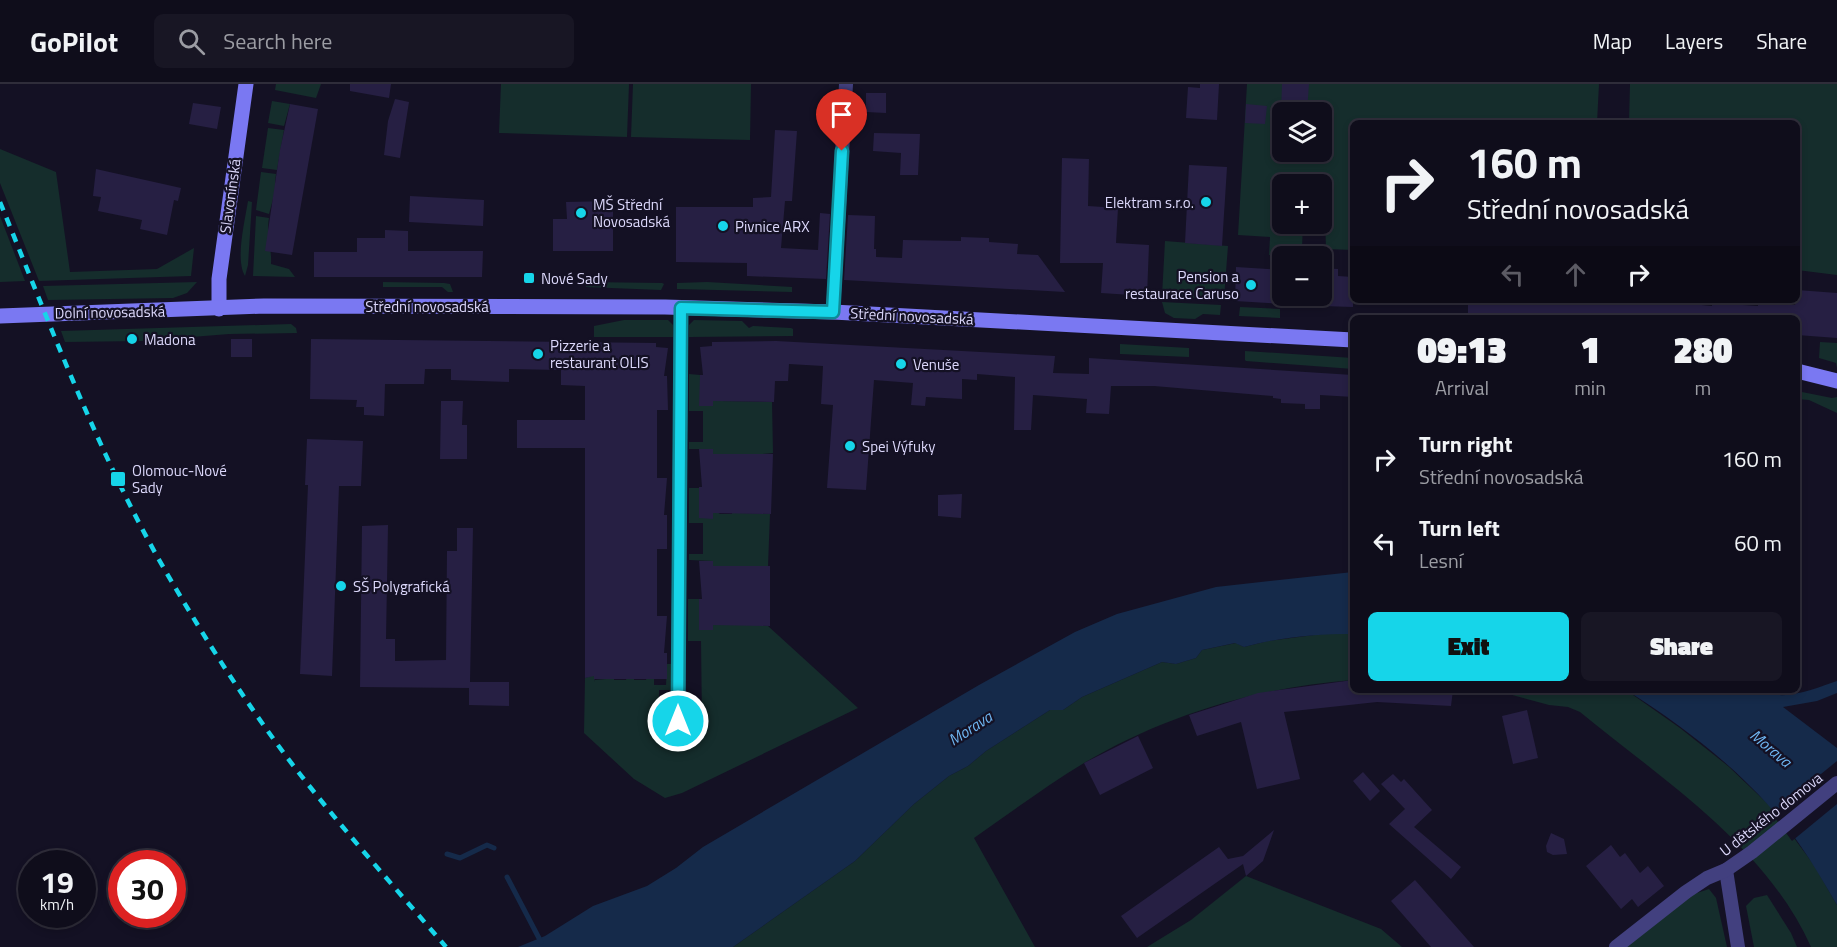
<!DOCTYPE html>
<meta charset="utf-8">
<style>
:root{--surface:#0f0d1b;--page:#181624;--text:#f1f3f6;--muted:#9b9ca3;--line:#2f2d3a;--accent:#16d5e9}
body{margin:0;font-family:"Titillium Web",sans-serif;background:var(--page);color:var(--text);height:100vh;display:flex;flex-direction:column;font-size:22px;white-space:nowrap}
*{box-sizing:border-box;margin:0}
p{font-size:20px;color:var(--muted)}
.icon{flex:none;width:33px;height:33px;fill:none;stroke:currentColor;stroke-width:2;stroke-linecap:round;stroke-linejoin:round}
.map{position:relative;flex:1;overflow:hidden}
.side{position:absolute;left:1350px;top:231px;width:450px;height:378px;display:flex;flex-direction:column;background:var(--surface);border-radius:9px;box-shadow:0 3px 9px #0003,0 0 0 2px var(--line)}
.side>*{flex:none}
.guide{position:absolute;left:1350px;top:36px;width:450px;height:183px;border-radius:9px;box-shadow:0 3px 9px #0003,0 0 0 2px var(--line);background:#0f0d1b;color:var(--text);overflow:hidden}
.controls{position:absolute;left:1272px;top:18px;display:grid;gap:12px}
.controls a{display:grid;place-items:center;width:60px;height:60px;border-radius:9px;background:var(--surface);box-shadow:0 3px 9px #0003,0 0 0 2px var(--line);font-size:30px}
.speed{position:absolute;left:18px;top:766px;display:flex;gap:12px;font-size:30px;font-weight:700;text-align:center}
.speed>*{display:grid;place-content:center;width:78px;height:78px;border-radius:50%;background:var(--surface);box-shadow:0 3px 9px #0003,0 0 0 2px var(--line);line-height:1}
.speed small{font-size:15px;font-weight:400}
.speed .limit{border:9px solid #d22;background:#fff;color:#111}
.pin{position:absolute;display:grid;place-items:center;width:51px;height:51px;color:#fff;margin:-62px -26px;border-radius:50% 50% 50% 0;rotate:-45deg;box-shadow:0 0 6px #0007}
.pin .icon{rotate:45deg}
.me{position:absolute;width:66px;margin:-33px;rotate:0deg;stroke-linejoin:round;filter:drop-shadow(0 0 4px #0008)}
.turn{display:flex;align-items:center;gap:21px;height:126px;padding:0 18px;font-size:27px}
.turn .icon{width:78px;height:78px;stroke-width:2.5}
.turn b{display:block;font-size:42px;line-height:51px}
.lanes{display:flex;align-items:center;height:57px;padding:0 18px;background:#0003;justify-content:center;gap:30px;direction:ltr}
.lanes .off{opacity:.35}
.eta{display:flex;justify-content:space-evenly;align-items:center;height:102px;text-align:center}
.eta b{font-size:36px;font-weight:800;line-height:42px}
.primary-button{display:flex;gap:12px;margin-top:auto;padding:12px 18px}
.primary-button a{flex:1;height:69px;border-radius:9px;background:var(--accent);color:#111;font-size:24px;font-weight:800;line-height:69px;text-align:center}
.primary-button a+a{background:var(--page);color:var(--text)}
ul{padding:0;list-style:none}
li{display:flex;align-items:center;gap:18px;height:84px;padding:0 18px}
li div{flex:1}
li b{display:block;font-size:22px}
li em{font-style:normal}
header{display:flex;align-items:center;gap:36px;box-sizing:border-box;height:84px;padding:0 30px;background:var(--surface);border-bottom:2px solid var(--line)}
header strong{font-size:28px}
nav{display:flex;gap:33px;margin-inline-start:auto;font-size:21px}
.search{width:420px;height:54px;background:var(--page);display:flex;align-items:center;gap:15px;box-sizing:border-box;padding:0 21px;border-radius:9px;color:var(--muted);font-size:22px}
.map>svg:first-child{display:block}
.green{fill:#152d2c;fill-rule:evenodd}
.water{fill:#152a4a}
.pier{fill:#141124}
.lines{fill:none;stroke-linecap:round;stroke-linejoin:round}
.stream{stroke:#152a4a;stroke-width:5}
.building{fill:#261f43}
.minor{stroke:#42407f;stroke-width:14}
.secondary{stroke:#7a78f2;stroke-width:15}
.rail{stroke:#16d5e9;stroke-width:4.5;stroke-dasharray:9 8;stroke-linecap:butt}
.route-casing{stroke:#0e8a97;stroke-width:15}
.route{stroke:#16d5e9;stroke-width:10}
.poi-dot{fill:#16d5e9;stroke:#141124;stroke-width:2}
.labels{text-anchor:middle;dominant-baseline:central;stroke-width:4.5;stroke-linejoin:round;paint-order:stroke}
.street-label{font-size:15px;fill:#dcd8fb;stroke:#141124}
.poi-label{font-size:15px;fill:#dcd8fb;stroke:#141124;text-anchor:start}
.water-label{font-size:16px;font-style:italic;fill:#6fb6f2;stroke:#141124}
</style>
<header>
<strong>GoPilot</strong>
<div class="search"><svg class="icon" aria-label="search" viewBox="0 0 24 24"><circle cx="10" cy="10" r="6"/><path d="M15 15l6 6"/></svg>Search here</div>
<nav><a>Map</a><a>Layers</a><a>Share</a></nav>
</header>
<div class="map">
<svg width="1837" height="863" viewBox="0 0 1837 863">
<rect width="100%" height="100%" fill="#141124"/>
<g class="green">
<path d="M276,0H321L316,14L275,6Z"/>
<path d="M501,0H629L627,53L499,49Z"/>
<path d="M633,0H751L750,56L631,53Z"/>
<path d="M1247,0H1599L1597,39H1353V166L1326,165L1325,134H1322V100H1282V140H1303L1302,164L1292,163L1291,169H1283V172L1269,171L1270,153L1238,151ZM1282,28H1322V68H1282Z"/>
<path d="M1630,0H1837V191L1797,186V39H1629Z"/>
<path d="M272,17L290,20L284,42L268,39Z"/>
<path d="M268,44L284,46L277,86L262,84Z"/>
<path d="M0,65L56,88L70,188L157,185L194,164L191,192L39,197L0,99Z"/>
<path d="M261,88L276,90L275,99L277,100L269,130L256,126Z"/>
<path d="M248,117L252,118L248,181L245,192C235,176 245,136 248,117Z"/>
<path d="M0,132L25,197L0,198Z"/>
<path d="M256,132L269,134C266,148 272,164 271,180L289,185L295,193L253,192Z"/>
<path d="M1165,157L1228,162L1224,214L1221,216L1162,212Z"/>
<path d="M197,198L187,209L173,214L48,216L43,202Z"/>
<path d="M383,198L444,199L450,200L453,208H448L442,203H383Z"/>
<path d="M585,198L662,199L664,200L661,206L586,203Z"/>
<path d="M707,198L792,203V208L677,205V199Z"/>
<path d="M1162,218L1221,221L1220,231L1203,230L1195,235L1174,234L1165,229Z"/>
<path d="M1240,223L1280,225V234L1239,232Z"/>
<path d="M624,236H668L673,241V253H594V242Z"/>
<path d="M694,236L742,237L749,244L753,242L791,244L793,245V252L689,253V241Z"/>
<path d="M291,240L296,244L297,249L229,250L142,257L65,258L61,247Z"/>
<path d="M1820,258L1837,259V284L1836,279L1819,274Z"/>
<path d="M1120,260L1189,264V273L1120,270Z"/>
<path d="M1245,267L1353,274V285L1246,277L1245,276Z"/>
<path d="M689,290L700,291V322H713V313L721,317L772,318L773,369L713,375V365H689V358H703V327H689Z"/>
<path d="M1797,307L1832,314L1837,313V329L1809,316L1797,315Z"/>
<path d="M689,404H699V434H713V425L720,430H732V425L739,429L770,430L768,482L713,487V477L689,476V470H703V439H689Z"/>
<path d="M688,515H699V546H712L713,537L720,541H731L732,537L768,542L858,624L682,709L665,714L634,695L584,649L585,594L594,591L595,598V596L606,595L607,591H614V596H626L627,591H634V596H646L647,591H654V601H666L667,580H672V606H659V640H702L701,557H688Z"/>
<path d="M1322,550H1353V596C1259,603 1165,631 1084,679C1046,702 1010,729 974,754L1035,863H733L855,777L914,720L949,692L968,682L986,667L1050,626H1063L1082,613L1162,578L1176,580L1196,574L1202,566L1236,559L1244,563L1268,557Z"/>
<path d="M1494,606H1626L1680,644L1728,682L1770,722L1814,781L1837,821V863H1811C1765,761 1664,697 1580,628L1568,623L1549,621Z"/>
<path d="M1246,792L1381,845L1402,863H1147L1191,836Z"/>
<path d="M1709,805L1716,814L1727,863H1622L1694,810Z"/>
<path d="M1767,811L1791,849L1797,863H1754L1746,822L1754,814Z"/>
</g>
<g class="water">
<path d="M1353,488V550C1316,550 1280,553 1244,563L1235,559L1202,566L1196,574L1176,580L1162,578L1082,613L1063,626H1050L986,667L968,682L949,692L914,720L855,777L733,863H518L545,852L593,822L647,802L676,784L703,763L979,601L1075,548L1117,530L1216,503Z"/>
<path d="M1837,597V609L1817,617L1783,623L1837,664V821C1817,786 1796,751 1769,722C1729,677 1677,638 1626,606H1762C1782,619 1816,604 1837,597Z"/>
</g>
<path class="pier" d="M1837,677V720L1792,757L1772,730Z"/>
<g class="lines">
<g class="stream">
<path d="M447,770L460,774L487,761L494,764"/>
<path d="M507,793L541,858"/>
</g>
</g>
<g class="building">
<path d="M350,0H391L389,14L350,7Z"/>
<path d="M1200,0H1219L1217,36L1186,34L1188,3L1200,4Z"/>
<path d="M1282,0H1309L1307,28H1281Z"/>
<path d="M866,9H886V29L866,28Z"/>
<path d="M395,15L409,18L400,74L384,71L388,37Z"/>
<path d="M193,19L221,23L217,45L189,40Z"/>
<path d="M290,20L318,25L292,171L265,167L280,66Z"/>
<path d="M1246,20L1267,22L1265,40L1245,39Z"/>
<path d="M775,46L797,47L792,117H785L781,164L818,166L820,129L830,130L826,195L747,192V179L676,178V123H753V114L771,113Z"/>
<path d="M874,49L920,50L918,91H900L901,69L873,67Z"/>
<path d="M1062,74L1089,75L1088,122L1118,124L1116,159L1149,161L1147,212L1101,209L1103,179H1060Z"/>
<path d="M1189,81L1227,83L1222,162L1185,159Z"/>
<path d="M96,85L181,104L178,117L174,116L167,151L140,145L142,136L98,127L101,113L93,112Z"/>
<path d="M410,112L484,116L483,142L409,138Z"/>
<path d="M613,117V167H553V135H567L566,118Z"/>
<path d="M848,131L875,132L874,165H876V173L902,174L903,156L961,157V153L989,154V158L1018,160L1017,170L1038,171L1065,208L844,196Z"/>
<path d="M385,146L408,147V167H483L482,193H314V168H357V154H385Z"/>
<path d="M1236,183L1282,186V220L1235,217Z"/>
<path d="M1322,184L1338,185V192L1353,193V223L1322,222Z"/>
<path d="M1797,206L1837,209V254L1797,251V234H1530L1468,230V216H1669V218L1712,222V219L1758,222V219L1795,221Z"/>
<rect x="231" y="255" width="21" height="18"/>
<path d="M311,255L656,259V263L668,264L664,292H667L668,326H657V394H667L664,431H667V465H657V532H667L664,569H667V595H594V592L585,594V364H517V336H585V302L561,301V286L509,285V298L451,296V285H425L424,300H385L384,332L364,331V323H356L357,316L310,315Z"/>
<path d="M776,257L1055,272L1053,289L1089,290V274L1353,291V313L1320,311V325H1305V320L1281,319V315L1273,314V312L1154,302H1111L1109,330L1086,329L1087,315L1033,311L1031,346H1014L1015,293L977,290V296L962,295V315L926,313L925,322L911,321L913,299L874,296L866,406L827,404L833,321L821,320L823,282L789,280L788,297H775L774,318L713,317V322H699L700,291H703L700,263L712,262V258Z"/>
<path d="M441,317H463L462,341H467V375H440Z"/>
<path d="M307,355L363,357L361,402H339L332,592L300,590L308,401H305Z"/>
<path d="M699,365H713V370H773L771,430L713,429V435L699,434V403H702Z"/>
<path d="M962,410L961,434L938,432V411Z"/>
<path d="M388,441L386,555H395V577L446,576L447,467H457V444H473L470,598H509V622L469,621V604L360,603L362,442Z"/>
<path d="M699,477H713V482H770V542L713,541V546H699V515H702Z"/>
<path d="M1353,596V606H1453L1451,622L1377,618L1284,628L1300,695L1257,705L1241,638L1197,652L1189,631L1258,609Z"/>
<path d="M1527,626L1538,674L1513,680L1502,632Z"/>
<path d="M1138,652L1153,684L1100,711L1084,679Z"/>
<path d="M1363,688L1380,707L1370,717L1353,697Z"/>
<path d="M1393,690L1401,698L1404,695L1432,726L1414,743L1461,783L1451,795L1389,740L1405,725L1381,700Z"/>
<path d="M1274,746L1263,777L1246,792L1243,780L1137,854L1121,832L1219,763L1228,775L1243,772Z"/>
<path d="M1551,749L1564,755L1567,770L1553,771L1547,768L1546,762Z"/>
<path d="M1611,761L1620,773L1625,769L1640,789L1648,782L1664,802L1638,823L1632,815L1621,825L1586,782Z"/>
<path d="M1415,796L1474,863H1431L1391,817Z"/>
</g>
<g class="lines">
<g class="minor">
<path d="M833,228L846,0"/>
<path d="M678,637L681,224"/>
<path d="M1726,786L1738,863"/>
<path d="M1616,863L1686,808L1707,794L1726,786L1752,768L1837,699"/>
</g>
<g class="secondary">
<path d="M219,225V195L246,0"/>
<path d="M0,232L264,222L665,223L833,228L1353,256"/>
<path d="M1797,287L1837,297"/>
</g>
<path class="rail" d="M0,118C49,238 95,361 158,474C197,542 239,609 286,672C336,738 392,800 446,863"/>
</g>
<g class="lines">
<defs>
<path id="route" d="M678,637L681,224L833,228L842,67"/>
</defs>
<use href="#route" class="route-casing"/>
<use href="#route" class="route"/>
</g>
<g class="poi-dot">
<circle cx="1206" cy="118" r="6"/>
<circle cx="581" cy="129" r="6"/>
<circle cx="723" cy="142" r="6"/>
<rect x="523" y="188" width="12" height="12" rx="3"/>
<circle cx="1251" cy="201" r="6"/>
<circle cx="132" cy="255" r="6"/>
<circle cx="538" cy="270" r="6"/>
<circle cx="901" cy="280" r="6"/>
<circle cx="850" cy="362" r="6"/>
<rect x="110" y="387" width="16" height="16" rx="3"/>
<circle cx="341" cy="502" r="6"/>
</g>
<g class="labels">
<g class="street-label">
<text transform="translate(230 112) rotate(-82)">Slavonínská</text>
<text x="427" y="222">Střední novosadská</text>
<text transform="translate(110 228) rotate(-1)">Dolní novosadská</text>
<text transform="translate(912 232) rotate(3)">Střední novosadská</text>
<text transform="translate(1771 730) rotate(-38)">U dětského domova</text>
</g>
<g class="poi-label">
<text x="1194" y="118" text-anchor="end">Elektram s.r.o.</text>
<text x="593" y="120">MŠ Střední<tspan x="593" dy="17">Novosadská</tspan></text>
<text x="735" y="142">Pivnice ARX</text>
<text x="1239" y="192" text-anchor="end">Pension a<tspan x="1239" dy="17">restaurace Caruso</tspan></text>
<text x="541" y="194">Nové Sady</text>
<text x="144" y="255">Madona</text>
<text x="550" y="261">Pizzerie a<tspan x="550" dy="17">restaurant OLIS</tspan></text>
<text x="913" y="280">Venuše</text>
<text x="862" y="362">Spei Výfuky</text>
<text x="132" y="386">Olomouc-Nové<tspan x="132" dy="17">Sady</tspan></text>
<text x="353" y="502">SŠ Polygrafická</text>
</g>
<g class="water-label">
<text transform="translate(970 644) rotate(-33)">Morava</text>
<text transform="translate(1771 664) rotate(40)">Morava</text>
</g>
</g>
</svg>
<div class="controls">
<a><svg class="icon" aria-label="layers" viewBox="0 0 24 24"><path d="M12 4l9 5-9 5-9-5zM3 14l9 5 9-5"/></svg></a>
<a>+</a>
<a>−</a>
</div>
<div class="speed"><div>19<small>km/h</small></div><div class="limit">30</div></div>
<div class="pin" style="left:842px;top:67px;background:#d93025"><svg class="icon" aria-label="arrive" viewBox="0 0 24 24"><path d="M6 21V4h12l-3 4 3 4H6"/></svg></div>
<svg class="me" style="left:678px;top:637px" viewBox="-20 -20 40 40"><circle r="17" fill="#16d5e9" stroke="#fff" stroke-width="3"/><path d="M0-11L8 9 0 5-8 9z" fill="#fff"/></svg>
<div class="guide">
<div class="turn"><svg class="icon" aria-label="right" viewBox="0 0 24 24"><path d="M7 20v-9h11M14 6l5 5-5 5"/></svg><div><b>160 m</b>Střední novosadská</div></div>
<div class="lanes"><svg class="icon off" aria-label="left" viewBox="0 0 24 24"><path d="M17 20v-9H6M10 6l-5 5 5 5"/></svg><svg class="icon off" aria-label="ahead" viewBox="0 0 24 24"><path d="M12 20V5M6 11l6-6 6 6"/></svg><svg class="icon" aria-label="right" viewBox="0 0 24 24"><path d="M7 20v-9h11M14 6l5 5-5 5"/></svg></div>
</div>
<section class="side">
<div class="eta">
<div><b>09:13</b><p>Arrival</p></div>
<div><b>1</b><p>min</p></div>
<div><b>280</b><p>m</p></div>
</div>
<ul>
<li><svg class="icon" aria-label="right" viewBox="0 0 24 24"><path d="M7 20v-9h11M14 6l5 5-5 5"/></svg><div><b>Turn right</b><p>Střední novosadská</p></div><em>160 m</em></li>
<li><svg class="icon" aria-label="left" viewBox="0 0 24 24"><path d="M17 20v-9H6M10 6l-5 5 5 5"/></svg><div><b>Turn left</b><p>Lesní</p></div><em>60 m</em></li>
</ul>
<div class="primary-button"><a>Exit</a><a>Share</a></div>
</section>
</div>
